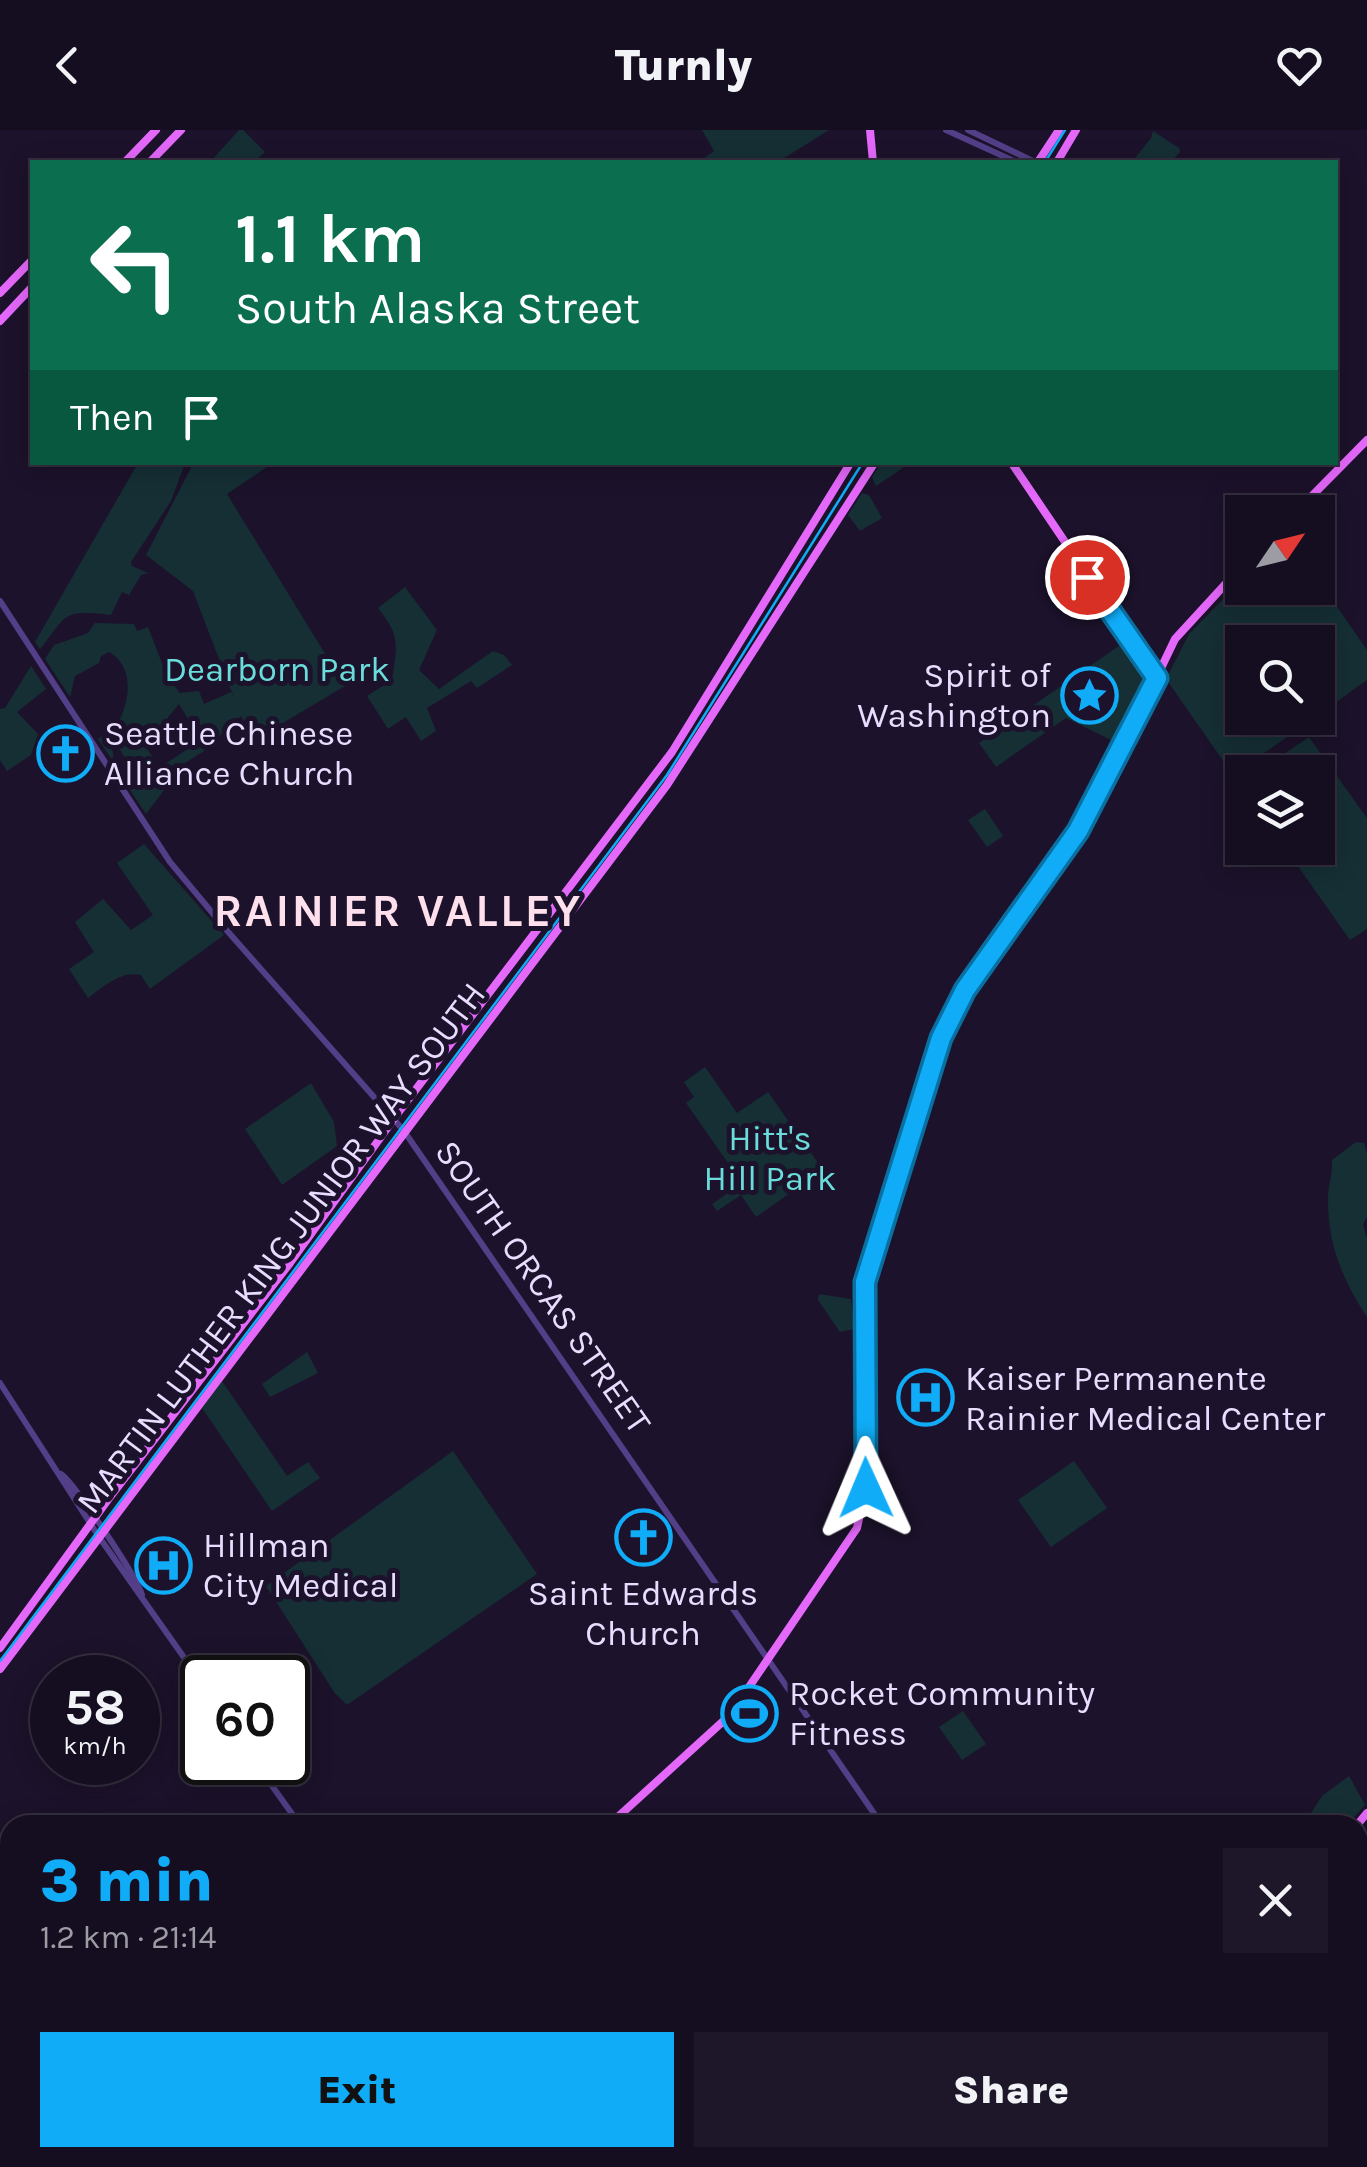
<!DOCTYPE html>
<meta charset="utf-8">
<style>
:root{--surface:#150e20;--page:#1e1729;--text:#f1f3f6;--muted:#9d9ca5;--line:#342e3e;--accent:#10acf7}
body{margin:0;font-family:Karla,sans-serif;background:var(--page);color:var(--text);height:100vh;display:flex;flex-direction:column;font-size:38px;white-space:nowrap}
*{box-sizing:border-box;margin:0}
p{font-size:32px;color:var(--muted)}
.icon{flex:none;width:55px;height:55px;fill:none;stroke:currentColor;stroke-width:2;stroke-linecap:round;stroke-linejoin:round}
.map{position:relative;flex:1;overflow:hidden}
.side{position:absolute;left:0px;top:1685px;width:1368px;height:352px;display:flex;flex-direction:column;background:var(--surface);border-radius:30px 30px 0 0;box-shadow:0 5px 25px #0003,0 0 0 2px var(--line)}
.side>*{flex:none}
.hud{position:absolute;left:30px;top:30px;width:1308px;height:305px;border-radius:0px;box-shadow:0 5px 25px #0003,0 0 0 2px var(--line);background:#0b6e4f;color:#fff;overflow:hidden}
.needle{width:65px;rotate:55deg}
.tools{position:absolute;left:1225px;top:365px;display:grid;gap:20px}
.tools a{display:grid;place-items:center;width:110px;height:110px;border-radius:0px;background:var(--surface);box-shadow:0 5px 25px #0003,0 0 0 2px var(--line);font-size:50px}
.speed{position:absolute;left:30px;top:1525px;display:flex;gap:20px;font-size:50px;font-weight:700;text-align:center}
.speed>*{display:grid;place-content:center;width:130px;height:130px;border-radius:50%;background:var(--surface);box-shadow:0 5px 25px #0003,0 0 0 2px var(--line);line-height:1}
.speed small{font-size:25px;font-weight:400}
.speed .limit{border:5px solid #111;border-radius:15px;background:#fff;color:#111}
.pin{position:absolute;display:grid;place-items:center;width:85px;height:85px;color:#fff;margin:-42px;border:5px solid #fff;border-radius:50%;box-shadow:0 2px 10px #0007}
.me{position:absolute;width:110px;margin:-55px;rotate:359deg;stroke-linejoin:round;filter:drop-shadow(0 0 8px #0008)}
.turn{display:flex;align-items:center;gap:35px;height:210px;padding:0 40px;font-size:45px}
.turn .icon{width:130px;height:130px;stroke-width:2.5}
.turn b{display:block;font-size:70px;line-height:85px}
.then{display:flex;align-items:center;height:95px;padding:0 40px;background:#0003;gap:20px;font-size:38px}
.round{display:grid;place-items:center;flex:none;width:105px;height:105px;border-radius:0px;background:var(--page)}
.summary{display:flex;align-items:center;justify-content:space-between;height:170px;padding:0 40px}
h1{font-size:60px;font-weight:800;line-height:75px;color:var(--accent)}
.button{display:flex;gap:20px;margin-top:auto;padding:20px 40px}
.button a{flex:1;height:115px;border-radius:0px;background:var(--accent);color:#111;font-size:40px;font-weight:800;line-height:115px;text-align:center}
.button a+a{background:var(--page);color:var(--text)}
header{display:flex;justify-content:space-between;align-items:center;height:130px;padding:0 40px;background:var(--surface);font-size:45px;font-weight:800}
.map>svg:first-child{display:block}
.green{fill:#152f35}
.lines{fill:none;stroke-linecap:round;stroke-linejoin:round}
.minor{stroke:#523f88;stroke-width:6}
.major{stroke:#e468fa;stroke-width:8}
.tram{stroke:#10acf7;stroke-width:2.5}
.route-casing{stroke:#0a70a1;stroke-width:25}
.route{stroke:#10acf7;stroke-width:18}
.labels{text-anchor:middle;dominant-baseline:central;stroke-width:10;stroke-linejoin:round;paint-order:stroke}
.park-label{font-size:35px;fill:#6addda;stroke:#1c122b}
.poi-label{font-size:35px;fill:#e8ddfe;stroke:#1c122b;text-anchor:start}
.street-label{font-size:35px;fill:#e8ddfe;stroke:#1c122b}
.district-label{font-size:45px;font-weight:bold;letter-spacing:2.5px;fill:#fedfec;stroke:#1c122b}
</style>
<header><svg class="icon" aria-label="back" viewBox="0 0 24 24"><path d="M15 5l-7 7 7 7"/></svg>Turnly<svg class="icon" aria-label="heart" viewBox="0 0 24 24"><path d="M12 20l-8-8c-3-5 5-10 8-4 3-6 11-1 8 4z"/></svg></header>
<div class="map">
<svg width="1367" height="2037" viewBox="0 0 1367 2037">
<rect width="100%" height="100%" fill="#1c122b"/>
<g class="green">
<path d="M239,0H243L265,22L254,32H210Z"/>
<path d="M702,0H829L778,32H699L714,21Z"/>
<path d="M1153,1L1179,18L1180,22L1171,32H1132L1151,8Z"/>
<path d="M194,332L273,333L227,364L345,556L261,606L249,604L241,586L204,621L166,645L170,652L146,684L126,654L135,653L202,610L191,616L182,600L191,594L179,574L168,587L169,595L129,602L112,616L114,633L98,609C104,605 113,600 117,594C131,572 134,535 109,522L101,526L99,533L75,546L70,567L45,529L54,515L88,503L95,493L134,494L137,501L148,497L167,546L180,563L199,561L204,574L231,562L234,568L193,461L146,425Z"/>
<path d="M882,332L899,333L903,338L876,356L872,347Z"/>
<path d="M138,333H185L171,371L131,432L132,436L148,443L141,445L129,465L122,462L111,485C61,480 69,483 40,519L35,512Z"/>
<path d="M862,363L869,365L882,388L860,401L848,385Z"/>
<path d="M1318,449L1367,520V550L1318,585V512H1242V588H1314L1233,645L1166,549L1189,504L1242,450V458H1318Z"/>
<path d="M405,457L437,500L419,540L439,559L493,521L504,525L512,535L477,558L471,551L427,578L436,601L421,611L406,587L388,599L367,566L392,550C397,514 401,507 378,478Z"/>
<path d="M1123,513L1145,545L1115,612L1066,588L996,637L979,613Z"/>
<path d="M31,536L46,559L17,582L38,604L31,625L7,641L0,630V579L5,578Z"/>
<path d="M137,604L156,632L136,645L118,617Z"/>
<path d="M1309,607L1367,688V799L1350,810L1285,718H1318V642H1258Z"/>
<path d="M985,679L1003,706L987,717L968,690Z"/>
<path d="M144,714L224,805L150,859L141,845C120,841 105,856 88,868L69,839L94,822L75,792L103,769L131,800L153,785L117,733Z"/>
<path d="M705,937L737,983L768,962L823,1040L756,1087L741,1065L717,1081L712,1074L742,1053L686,973L694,967L684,952Z"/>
<path d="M311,953L334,992L337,1016L282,1055L245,999Z"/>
<path d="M1356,1012L1364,1013L1367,1023V1087L1363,1094L1367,1109V1187C1342,1149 1328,1115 1328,1069C1328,1055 1333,1043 1332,1030Z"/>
<path d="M819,1164L851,1169L854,1199L840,1202L818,1170Z"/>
<path d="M307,1222L318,1243L270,1267L262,1254Z"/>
<path d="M222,1251L287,1346L308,1332L320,1348L272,1381L202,1278Z"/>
<path d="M453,1321L537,1444L347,1575L334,1562L266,1456Z"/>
<path d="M1074,1331L1107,1378L1051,1417L1018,1370Z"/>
<path d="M963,1581L986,1614L962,1630L939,1597Z"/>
<path d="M1349,1646L1365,1675L1347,1695H1309L1306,1691L1322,1666Z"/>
</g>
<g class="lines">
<g class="minor">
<path d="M946,0L1016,32"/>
<path d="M968,0L1035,32"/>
<path d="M0,471L170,732L230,804L404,1001L882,1695"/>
<path d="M0,1253L99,1407L202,1553"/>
<path d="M61,1344C75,1354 138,1449 142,1465"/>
<path d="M255,1632L300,1695"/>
<path d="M1358,1780L1367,1794"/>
<path d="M1112,2028L1119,2037"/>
</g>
<g class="major">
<path d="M870,0L873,32"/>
<path d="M125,32L156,0"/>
<path d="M150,32L181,0"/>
<path d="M1038,32L1059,0"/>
<path d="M1057,32L1076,0"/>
<path d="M0,163L32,130"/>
<path d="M0,191L32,157"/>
<path d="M1011,332L1157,548"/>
<path d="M1296,382L1367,310"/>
<path d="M0,1518L110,1367L290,1133L401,979L672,622L851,332"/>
<path d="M0,1539L667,655L875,332"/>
<path d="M609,1695L730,1585L857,1398L866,1357L865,1153L944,899L965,860L1078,701L1116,632L1175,509L1242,436"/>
<path d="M1357,1695L1367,1683"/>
<path d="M400,2037L404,2028"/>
<path d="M1219,2037L1223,2028"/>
</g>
<g class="tram">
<path d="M1045,32L1065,0"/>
<path d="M0,1531L667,645L863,332"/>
</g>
</g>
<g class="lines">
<defs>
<path id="route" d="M866,1358L865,1152L941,908L965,860L1078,701L1157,548L1087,447"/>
</defs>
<use href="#route" class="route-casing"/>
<use href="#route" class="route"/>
</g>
<defs>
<symbol id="sight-ring" viewBox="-11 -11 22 22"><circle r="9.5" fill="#1c122b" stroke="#10acf7" stroke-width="1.5"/><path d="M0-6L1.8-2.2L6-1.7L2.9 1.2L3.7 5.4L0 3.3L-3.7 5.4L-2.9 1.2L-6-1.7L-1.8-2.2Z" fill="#10acf7"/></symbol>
<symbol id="church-ring" viewBox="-11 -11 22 22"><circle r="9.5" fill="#1c122b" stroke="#10acf7" stroke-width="1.5"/><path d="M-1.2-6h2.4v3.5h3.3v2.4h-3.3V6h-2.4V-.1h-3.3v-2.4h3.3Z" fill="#10acf7"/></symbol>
<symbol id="hospital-ring" viewBox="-11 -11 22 22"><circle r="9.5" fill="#1c122b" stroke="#10acf7" stroke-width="1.5"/><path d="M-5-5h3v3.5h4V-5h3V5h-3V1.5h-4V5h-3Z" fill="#10acf7"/></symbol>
<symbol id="stadium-ring" viewBox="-11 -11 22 22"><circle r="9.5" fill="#1c122b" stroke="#10acf7" stroke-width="1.5"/><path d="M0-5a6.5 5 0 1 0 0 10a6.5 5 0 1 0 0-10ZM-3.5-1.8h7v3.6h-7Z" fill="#10acf7"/></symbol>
</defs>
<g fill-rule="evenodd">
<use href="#sight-ring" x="1058" y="534" width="63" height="63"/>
<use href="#church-ring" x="34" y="592" width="63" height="63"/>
<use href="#hospital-ring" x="894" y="1236" width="63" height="63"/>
<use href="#church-ring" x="612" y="1376" width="63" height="63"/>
<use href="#hospital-ring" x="132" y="1404" width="63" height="63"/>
<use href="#stadium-ring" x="718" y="1552" width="63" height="63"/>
</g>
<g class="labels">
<g class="park-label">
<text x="277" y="539">Dearborn Park</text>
<text x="770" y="1008">Hitt's<tspan x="770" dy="40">Hill Park</tspan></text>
</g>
<g class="poi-label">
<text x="1051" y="545" text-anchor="end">Spirit of<tspan x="1051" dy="40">Washington</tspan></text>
<text x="104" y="603">Seattle Chinese<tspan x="104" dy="40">Alliance Church</tspan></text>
<text x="965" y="1248">Kaiser Permanente<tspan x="965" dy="40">Rainier Medical Center</tspan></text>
<text x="203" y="1415">Hillman<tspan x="203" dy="40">City Medical</tspan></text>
<text x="643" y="1463" text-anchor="middle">Saint Edwards<tspan x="643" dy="40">Church</tspan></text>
<text x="789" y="1563">Rocket Community<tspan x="789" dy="40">Fitness</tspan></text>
</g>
<g class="street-label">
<text transform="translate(281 1118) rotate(-53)">MARTIN LUTHER KING JUNIOR WAY SOUTH</text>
<text transform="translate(543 1157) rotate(55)">SOUTH ORCAS STREET</text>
</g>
<g class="district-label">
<text x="398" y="781">RAINIER VALLEY</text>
</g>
</g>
</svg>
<div class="tools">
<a><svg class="needle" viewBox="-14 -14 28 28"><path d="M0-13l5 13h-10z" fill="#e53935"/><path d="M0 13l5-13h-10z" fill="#9d9ca5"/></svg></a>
<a><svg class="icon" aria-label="search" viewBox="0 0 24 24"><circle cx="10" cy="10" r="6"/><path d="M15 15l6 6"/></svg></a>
<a><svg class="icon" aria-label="layers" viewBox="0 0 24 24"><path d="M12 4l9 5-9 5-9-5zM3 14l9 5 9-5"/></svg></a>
</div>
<div class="speed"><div>58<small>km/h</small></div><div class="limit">60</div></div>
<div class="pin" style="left:1087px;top:447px;background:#d93025"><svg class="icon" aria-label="arrive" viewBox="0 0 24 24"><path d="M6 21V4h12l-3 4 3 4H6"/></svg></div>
<svg class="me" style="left:866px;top:1358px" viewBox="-20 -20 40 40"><path d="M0-17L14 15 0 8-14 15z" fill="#10acf7" stroke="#fff" stroke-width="4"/></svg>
<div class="hud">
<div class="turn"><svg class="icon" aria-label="left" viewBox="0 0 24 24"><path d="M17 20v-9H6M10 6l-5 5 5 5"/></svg><div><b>1.1 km</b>South Alaska Street</div></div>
<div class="then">Then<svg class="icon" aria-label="arrive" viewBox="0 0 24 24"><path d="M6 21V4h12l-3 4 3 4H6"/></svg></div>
</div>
<section class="side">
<div class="summary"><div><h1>3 min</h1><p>1.2 km · 21:14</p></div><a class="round"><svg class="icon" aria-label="close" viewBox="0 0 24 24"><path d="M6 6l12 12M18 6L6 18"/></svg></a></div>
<div class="button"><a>Exit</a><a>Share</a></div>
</section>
</div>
